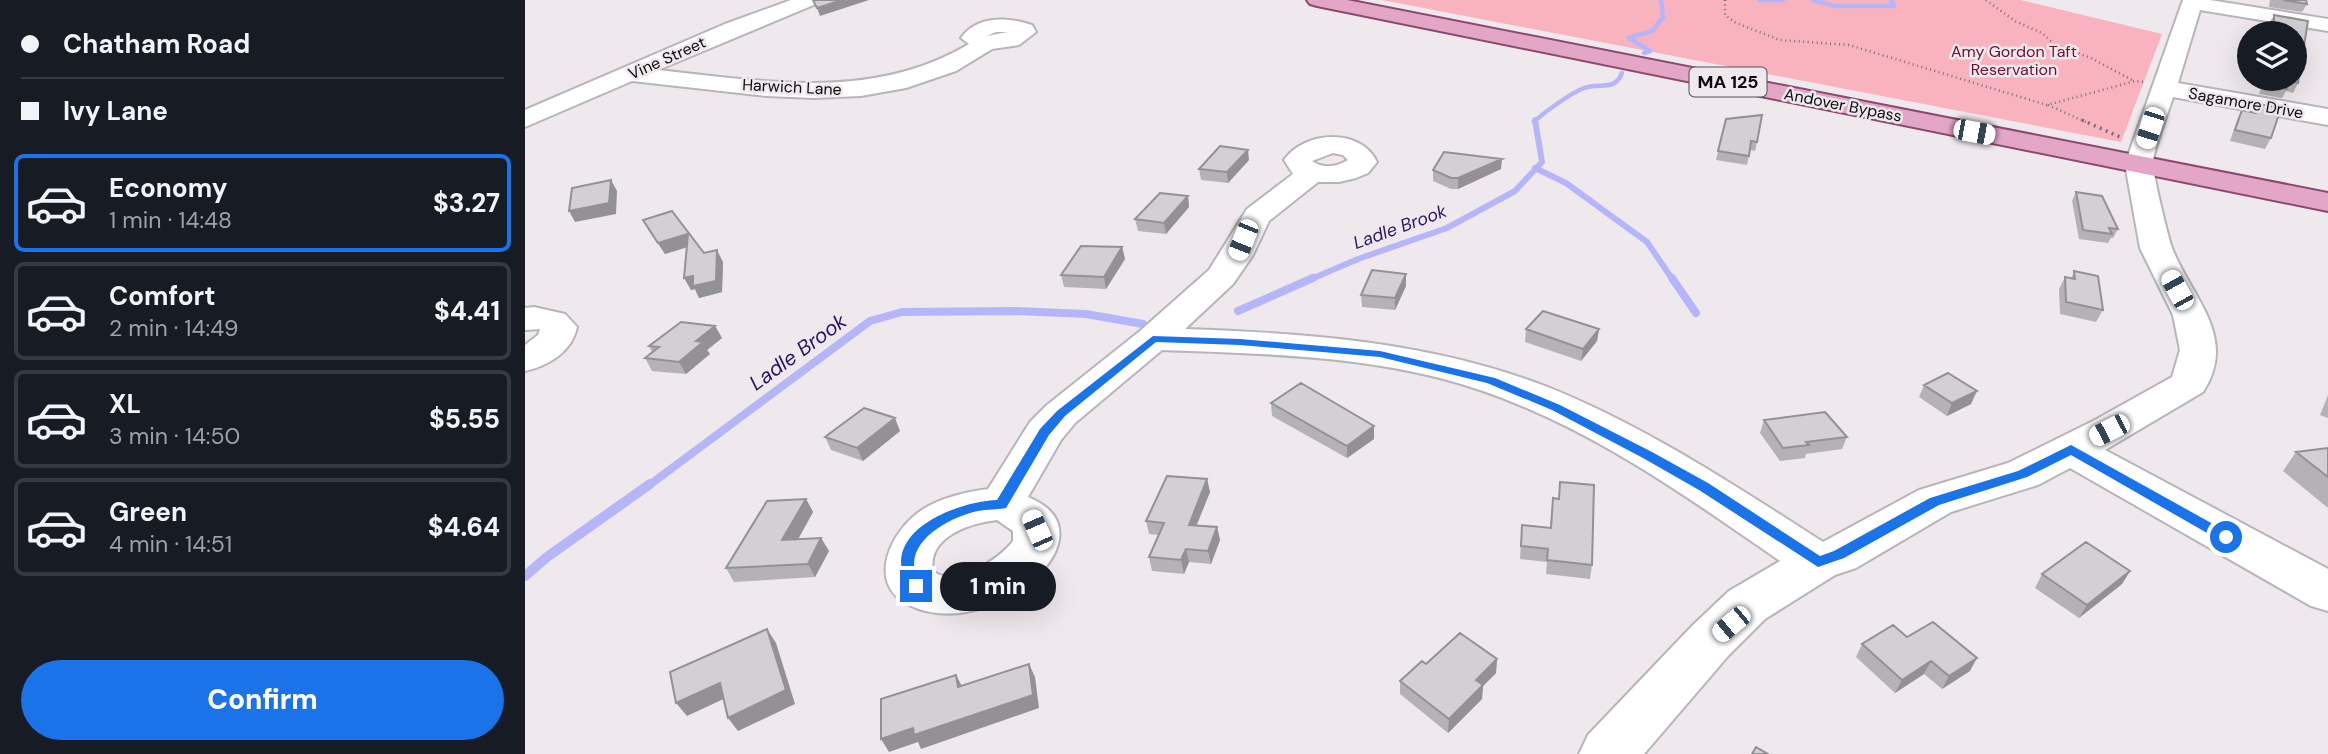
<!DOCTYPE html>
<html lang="en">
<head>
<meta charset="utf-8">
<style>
  body { margin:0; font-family:"DM Sans",sans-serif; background:#20242c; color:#f1f3f6; height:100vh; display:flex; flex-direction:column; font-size:26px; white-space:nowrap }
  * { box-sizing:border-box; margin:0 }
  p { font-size:23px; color:#9ea1a6 }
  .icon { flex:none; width:38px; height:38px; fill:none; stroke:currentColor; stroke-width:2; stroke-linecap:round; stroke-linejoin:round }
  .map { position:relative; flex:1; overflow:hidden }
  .sheet { display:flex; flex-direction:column; background:#171b24; width:525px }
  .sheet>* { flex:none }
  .top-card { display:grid; align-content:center; height:154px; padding:0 21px; background:#171b24 }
  .controls { position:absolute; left:1712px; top:21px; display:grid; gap:14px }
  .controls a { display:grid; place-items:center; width:70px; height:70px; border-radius:50%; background:#171b24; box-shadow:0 7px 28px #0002; font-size:35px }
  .end { position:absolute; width:32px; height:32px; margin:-16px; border:9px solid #1a73e8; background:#fff; box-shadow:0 0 0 4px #fff }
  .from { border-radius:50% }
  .bubble { position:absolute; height:49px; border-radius:24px; background:#171b24; box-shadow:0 7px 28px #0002; font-size:23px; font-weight:800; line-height:49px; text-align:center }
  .car { position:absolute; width:21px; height:42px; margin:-21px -10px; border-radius:9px; box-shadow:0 0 5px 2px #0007; background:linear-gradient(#fff 24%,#345 0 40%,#fff 0 76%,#345 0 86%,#fff 0) }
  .top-card b { display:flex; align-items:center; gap:24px; height:66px; font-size:26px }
  .top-card b+b { border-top:2px solid #363941 }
  .top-card i { width:18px; height:18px; background:#f1f3f6 }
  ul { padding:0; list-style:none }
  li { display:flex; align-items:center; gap:21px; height:98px; margin:0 14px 10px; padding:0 7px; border:4px solid #363941; border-radius:10px }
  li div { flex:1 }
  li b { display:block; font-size:26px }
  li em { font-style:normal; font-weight:800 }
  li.current { border-color:#1a73e8 }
  li>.icon { width:63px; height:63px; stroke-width:1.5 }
  .action { display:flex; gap:14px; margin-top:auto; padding:14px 21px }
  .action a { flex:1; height:80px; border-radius:42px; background:#1a73e8; color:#fff; font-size:28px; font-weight:800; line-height:80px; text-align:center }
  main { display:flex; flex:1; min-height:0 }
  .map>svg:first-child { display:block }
  .green { fill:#f8b3be }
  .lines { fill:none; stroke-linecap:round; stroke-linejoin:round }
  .stream-far3 { stroke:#b6b5f9; stroke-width:4.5 }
  .stream-far2 { stroke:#b6b5f9; stroke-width:6 }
  .stream-far1 { stroke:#b6b5f9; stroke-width:8 }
  .stream { stroke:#b6b5f9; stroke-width:10 }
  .minor-casing { stroke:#b9b4b9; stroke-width:4 }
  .major-casing { stroke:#8c496e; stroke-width:4 }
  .path-far1 { stroke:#757174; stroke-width:2.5; stroke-dasharray:1 3.5; stroke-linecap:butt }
  .path { stroke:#757174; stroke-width:3.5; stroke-dasharray:2 4.5; stroke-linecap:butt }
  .minor { fill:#fff; fill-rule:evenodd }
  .major { fill:#e3a6c7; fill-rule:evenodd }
  .wall { fill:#b5b2b7 }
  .shaded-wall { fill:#939195 }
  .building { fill:#d2cfd5; stroke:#939195; stroke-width:2 }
  .route { fill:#1a73e8 }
  .labels { text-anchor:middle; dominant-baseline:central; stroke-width:5; stroke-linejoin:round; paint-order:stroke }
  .far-park-label { font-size:16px; fill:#6d0f2e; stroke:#efe9ee }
  .far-street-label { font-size:16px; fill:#0d0b0d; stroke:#efe9ee }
  .shield { fill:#efe9ee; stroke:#514e50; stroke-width:2 }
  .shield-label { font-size:18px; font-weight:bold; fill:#0d0b0d }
  .far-water-label { font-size:18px; font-style:italic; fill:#271663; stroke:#efe9ee }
  .water-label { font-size:21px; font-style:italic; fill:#271663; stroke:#efe9ee }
</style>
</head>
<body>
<main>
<section class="sheet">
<div class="top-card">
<b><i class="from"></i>Chatham Road</b>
<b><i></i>Ivy Lane</b>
</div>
<ul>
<li class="current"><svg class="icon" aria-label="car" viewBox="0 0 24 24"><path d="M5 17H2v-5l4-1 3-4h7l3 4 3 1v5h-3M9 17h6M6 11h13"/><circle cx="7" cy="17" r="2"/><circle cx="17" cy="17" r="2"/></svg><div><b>Economy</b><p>1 min · 14:48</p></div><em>$3.27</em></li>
<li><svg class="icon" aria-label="car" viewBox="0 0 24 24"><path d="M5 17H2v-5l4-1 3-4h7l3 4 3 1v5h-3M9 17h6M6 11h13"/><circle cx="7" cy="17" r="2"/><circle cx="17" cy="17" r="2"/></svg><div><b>Comfort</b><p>2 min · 14:49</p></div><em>$4.41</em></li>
<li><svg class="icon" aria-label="car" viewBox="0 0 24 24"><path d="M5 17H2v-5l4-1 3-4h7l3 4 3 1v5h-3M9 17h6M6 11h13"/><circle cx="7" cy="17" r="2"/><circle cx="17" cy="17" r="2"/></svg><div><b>XL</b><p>3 min · 14:50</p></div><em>$5.55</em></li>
<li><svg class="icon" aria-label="car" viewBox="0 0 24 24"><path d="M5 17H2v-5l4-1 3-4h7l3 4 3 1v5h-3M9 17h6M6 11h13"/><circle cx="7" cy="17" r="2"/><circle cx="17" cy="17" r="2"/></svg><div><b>Green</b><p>4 min · 14:51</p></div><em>$4.64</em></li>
</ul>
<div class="action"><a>Confirm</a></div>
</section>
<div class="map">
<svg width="1803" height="754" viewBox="0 0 1803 754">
  <rect width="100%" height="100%" fill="#efe9ee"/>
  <path class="green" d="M857,0H1496L1637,34L1596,142Z"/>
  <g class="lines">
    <path class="stream-far3" d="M1234,0H1258
      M1288,0L1309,6H1369L1366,0
      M1119,53L1125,51L1104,38L1127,31L1138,17L1136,0
      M1009,122C1018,113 1046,93 1059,88C1074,82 1090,92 1097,73"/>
    <path class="stream-far2" d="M1010,168L1041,183L1122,242L1148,280
      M784,280L833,259L922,228L990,191L1017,162L1010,120"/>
    <path class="stream-far1" d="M1147,278L1171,313
      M713,311L788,278
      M123,486L345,321L377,312L490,311L561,314L618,324"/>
    <path class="stream" d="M0,576L22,557L125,484"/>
    <defs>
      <path id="minor" d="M266,0H294L291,4L133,70C239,81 347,102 444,44L436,38C452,15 483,17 507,25L511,32L494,45L467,49L431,71L381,88L336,96L289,98L241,96L107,81L0,127V110L200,24ZM471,32H483L462,36Z
        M1658,0H1685L1803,19V31L1675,10L1653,83L1803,109V125L1648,97C1643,114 1628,149 1628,164C1628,175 1643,237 1647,248C1666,297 1714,337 1678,392L1580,450L1803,569V611L1786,606L1545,468L1513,485L1426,512L1331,568L1310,575L1240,619L1203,656L1119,754H1054L1063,735L1167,626L1204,591L1255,561C1160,495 1063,426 952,389C851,355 741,354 637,350L550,423L536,440L503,497C595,534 464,645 384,605C340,584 366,530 397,510C415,498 441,492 463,489L505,422L522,405L615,331L684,270L722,209L768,174L759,160C780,130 836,128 852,162L843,173L831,178L814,182H793L744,221L728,255L708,284L660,329C782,333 905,342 1020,386C1119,425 1209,485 1298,542L1394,490L1483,463L1570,420L1647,377L1655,350L1648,315L1615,248L1600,164ZM808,153L818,155L823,160C812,167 798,169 787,161ZM472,520L488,531V541C475,559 429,589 408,571C402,537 445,523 472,520Z
        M9,307L40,314L52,327C47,352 23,366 0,371V345L13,335L15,329L0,330V308Z"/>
      <path id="major" d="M782,0H822L1803,193V211L792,6L785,4Z"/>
    </defs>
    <use href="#minor" class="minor-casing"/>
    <use href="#major" class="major-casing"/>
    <path class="path-far1" d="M1200,0V15L1211,23L1255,40L1324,45L1522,105L1610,81L1618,82
      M1461,0L1490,21L1517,33L1530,45L1566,58L1609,81
      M1523,105L1561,122"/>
    <path class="path" d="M1557,120L1595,137"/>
    <use href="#minor" class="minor"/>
    <use href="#major" class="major"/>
  </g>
  <path class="wall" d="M1745,0H1781L1782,4L1777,12L1744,7Z
    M1749,15L1783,21L1773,83L1768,93L1761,91L1757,98L1734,94L1739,79H1769V33H1744V24Z
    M1734,104L1746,138L1740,149L1705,141L1712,120L1717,110L1729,113Z
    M1201,119L1232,142L1230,151L1225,150L1222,165L1191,160Z
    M724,160L703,183L676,180L674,169Z
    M976,169L933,189H926L908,181V170Z
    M1551,192L1593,229L1588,238H1586L1583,243L1554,239L1547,201Z
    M663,196L664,207L641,234L613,231L610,219Z
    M118,220L198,262L197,292L174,298L170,289L166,290L162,247L140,254L124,231Z
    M597,247L600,259L581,289L539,287L536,275Z
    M1549,271L1578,310L1571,322L1535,314L1534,289L1540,277L1546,279Z
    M881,286L870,310L837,307L836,295Z
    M190,326L197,338L182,350L185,354L161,374L127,371L120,358L127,352L124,346Z
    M1001,329H1074L1072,341L1056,361L1000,342Z
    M1399,385L1446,404L1422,416L1394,397Z
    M1803,395V418L1795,415Z
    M746,403L849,426V439L822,458L747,416Z
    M1239,420L1322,437L1317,449L1281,454L1280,458L1255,461L1235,433Z
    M375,431L338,461L306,450L300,437Z
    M1803,448V508L1758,471L1771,452Z
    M682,479L685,492L672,525L692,527L695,540L686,564L664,562L659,574L627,571L624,557L634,535L624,534L621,521Z
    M1035,482L1067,565L1065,579L1021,574L1022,562L995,559L997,525L1025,528L1028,498L1034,499Z
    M281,499L288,512L273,539L296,538L304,551L290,577L209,582L201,568Z
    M1605,571L1597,584L1554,618L1510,588L1517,574Z
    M1382,637L1445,671L1417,689L1399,674L1370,693L1331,657L1337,644Z
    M972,659L971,673L958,686L957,699L923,733L875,694V681L901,664Z"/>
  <path class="shaded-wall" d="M317,0H344L295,16L292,8Z
    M723,150L724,160L703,183L702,172Z
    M977,159L976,169L933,189V178Z
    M86,180L92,191L91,214L50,222L44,211Z
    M663,196L664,207L641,234L639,223Z
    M163,234L169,245L140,254L133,243Z
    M597,247L600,259L581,289L579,277Z
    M192,250L198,262L197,292L174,298L170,289L166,290L159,278L168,276Z
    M881,274V286L870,310V298Z
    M190,326L197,338L182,350L185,354L161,374L154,362L171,341Z
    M1074,329L1072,341L1056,361L1058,349Z
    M1452,391L1446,404L1422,416L1427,403Z
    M370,418L375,431L338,461L332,448Z
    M849,426V439L822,458V446Z
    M682,479L685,492L666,538L664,525Z
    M281,499L288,512L265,554L257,540Z
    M692,527L695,540L686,564L683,551Z
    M296,538L304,551L290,577L283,564Z
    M661,549L664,562L659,574L656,560Z
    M1605,571L1597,584L1554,618L1562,605Z
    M242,629L251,643L270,704L213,731L203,718Z
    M1452,658L1445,671L1417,689L1424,676Z
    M972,659L971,673L958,686L957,699L923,733L924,719L951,680Z
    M1406,661L1399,674L1370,693L1377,680Z
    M504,664L510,677L514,708L396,749L393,742L364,752L356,739Z
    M431,675L438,688L433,687Z
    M195,683L205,696L162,716L151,703Z"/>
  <path class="building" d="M288,0H317L292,8Z
    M1758,0H1781L1782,4Z
    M1749,15L1783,21L1773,83L1764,81L1762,89L1739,85L1741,79H1769V33H1749Z
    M1734,104L1756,108L1746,138L1710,130L1717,110L1731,113Z
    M1237,115L1232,142L1226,141L1224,156L1193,151L1201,119Z
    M695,146L723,150L702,172L674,169Z
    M919,152L977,159L933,178H926L908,170Z
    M86,180L84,203L44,211L47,188Z
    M1551,192L1577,196L1593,229L1584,228L1587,234L1558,230Z
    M635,193L663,196L639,223L610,219Z
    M147,211L179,253L192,250L191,281L168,286V276L159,278L163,234L133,243L118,220Z
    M556,246L597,247L579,277L536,275Z
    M847,270L881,274L870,298L836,295Z
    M1549,271L1573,276L1578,310L1541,302L1540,277L1550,279Z
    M1018,311L1074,329L1058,349L1001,329Z
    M156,322L190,326L171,341L178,342L154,362L120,358L134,347L124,346Z
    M1423,373L1452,391L1427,403L1399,385Z
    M776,383L849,426L822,446L746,403Z
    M339,408L370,418L332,448L300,437Z
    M1300,412L1322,437L1281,442L1284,445L1258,448L1239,420Z
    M1803,448V477L1771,452Z
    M642,476L682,479L664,525L692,527L683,551L661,549L656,560L624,557L639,523L621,521Z
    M1035,482L1069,485L1067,565L1022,560L1023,549L996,546L997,525L1026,528L1028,498L1034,499Z
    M281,499L257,540L296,538L283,564L201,568L242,501Z
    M1561,542L1605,571L1562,605L1517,574Z
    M1408,622L1452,658L1424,676L1406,661L1377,680L1337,644L1368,625L1382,637Z
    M242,629L261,690L203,718L195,683L151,703L145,672Z
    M935,633L972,659L951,680L958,685L924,719L875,681L897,661L901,664Z
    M504,664L508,695L389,735L388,728L356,739V699L431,675L433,687Z
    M1231,747L1243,754H1227Z"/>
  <path class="route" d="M628,336L715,339L855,351L970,378L1035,405L1127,452L1183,483L1295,556L1309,551L1405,498L1493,471L1546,445L1706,534L1708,537L1706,541H1696L1546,455L1502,477L1414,505L1319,558L1293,567L1174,490L1118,458L1027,410L962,383L855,357L715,345L631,342L540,416L524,435L481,508C472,510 462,509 453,511C428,516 382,539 390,571C391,576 396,581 398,586L396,590H386C348,535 428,502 472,500L515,429L532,411Z"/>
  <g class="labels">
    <g class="far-park-label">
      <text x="1489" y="51">Amy Gordon Taft<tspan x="1489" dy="18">Reservation</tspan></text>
    </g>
    <g class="far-street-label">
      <text transform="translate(142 58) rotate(-24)">Vine Street</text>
      <text transform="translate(267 87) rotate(3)">Harwich Lane</text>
      <text transform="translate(1721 103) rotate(10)">Sagamore Drive</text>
      <text transform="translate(1318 105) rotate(11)">Andover Bypass</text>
    </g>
    <rect class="shield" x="1164.5" y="67.5" width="77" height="29" rx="5"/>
    <g class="shield-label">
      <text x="1203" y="82">MA 125</text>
    </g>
    <g class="far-water-label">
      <text transform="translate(875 227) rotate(-20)">Ladle Brook</text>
    </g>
    <g class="water-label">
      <text transform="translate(273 352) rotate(-36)">Ladle Brook</text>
    </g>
  </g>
</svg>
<div class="controls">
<a><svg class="icon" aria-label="layers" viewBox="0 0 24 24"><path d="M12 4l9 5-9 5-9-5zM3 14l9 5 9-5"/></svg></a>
</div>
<i class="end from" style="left:1701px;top:537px"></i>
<i class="end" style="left:391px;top:586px"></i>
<div class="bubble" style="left:415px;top:562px;width:116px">1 min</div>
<i class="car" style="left:1625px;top:128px;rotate:198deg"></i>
<i class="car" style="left:1449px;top:132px;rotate:101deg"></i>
<i class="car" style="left:718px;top:240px;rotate:202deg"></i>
<i class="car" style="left:1652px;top:290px;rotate:331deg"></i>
<i class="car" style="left:1584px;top:430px;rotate:243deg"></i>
<i class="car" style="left:512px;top:530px;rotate:336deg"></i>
<i class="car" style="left:1206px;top:624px;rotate:230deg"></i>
</div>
</main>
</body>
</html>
